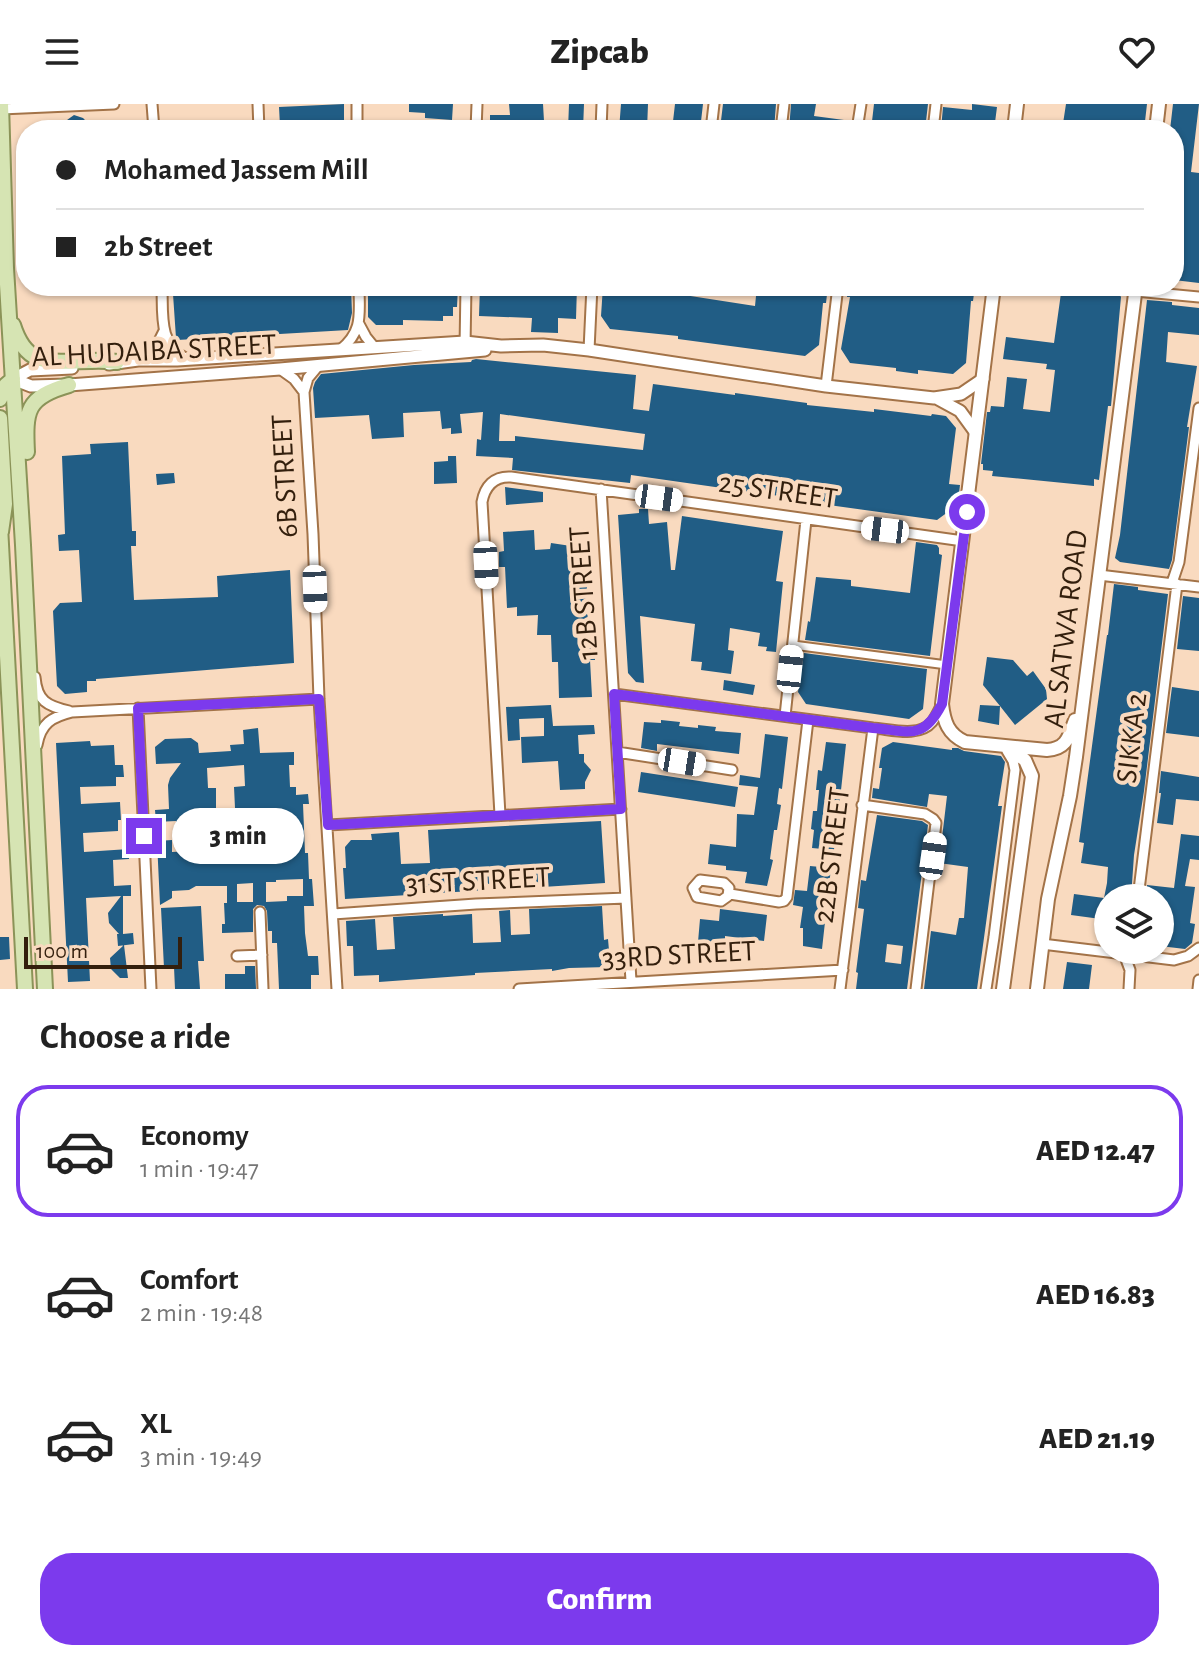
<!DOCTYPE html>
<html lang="en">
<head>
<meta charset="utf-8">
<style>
  body { margin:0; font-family:"Alegreya Sans",sans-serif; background:#f6f6f6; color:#222; height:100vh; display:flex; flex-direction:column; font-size:30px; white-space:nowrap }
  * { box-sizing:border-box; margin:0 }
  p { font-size:26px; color:#767676 }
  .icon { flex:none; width:44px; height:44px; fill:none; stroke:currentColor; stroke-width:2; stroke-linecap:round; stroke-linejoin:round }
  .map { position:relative; height:885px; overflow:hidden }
  .drawer { display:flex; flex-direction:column; background:#fff; flex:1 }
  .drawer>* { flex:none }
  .top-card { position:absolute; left:16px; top:16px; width:1168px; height:176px; border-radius:32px; box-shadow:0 2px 6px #0004; display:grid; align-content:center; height:176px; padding:0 40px; background:#fff }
  .fabs { position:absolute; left:1094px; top:780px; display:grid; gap:16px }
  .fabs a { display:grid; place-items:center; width:80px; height:80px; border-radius:50%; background:#fff; box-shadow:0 2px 6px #0004; font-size:40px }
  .scale { position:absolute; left:24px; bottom:20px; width:158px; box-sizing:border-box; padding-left:8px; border:4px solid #331f0d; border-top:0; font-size:22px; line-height:28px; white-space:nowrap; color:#331f0d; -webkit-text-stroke:6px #f9dabf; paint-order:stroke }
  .end { position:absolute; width:36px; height:36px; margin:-18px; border:10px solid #7c3aed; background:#fff; box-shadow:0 0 0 4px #fff }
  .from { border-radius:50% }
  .bubble { position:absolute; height:56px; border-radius:28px; background:#fff; box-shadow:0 2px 6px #0004; font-size:26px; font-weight:800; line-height:56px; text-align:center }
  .car { position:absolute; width:24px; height:48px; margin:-24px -12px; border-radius:10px; box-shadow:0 0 6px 2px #0007; background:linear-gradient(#fff 24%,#345 0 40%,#fff 0 76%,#345 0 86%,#fff 0) }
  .top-card b { display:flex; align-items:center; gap:28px; height:76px; font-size:30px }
  .top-card b+b { border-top:2px solid #e0e0e0 }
  .top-card i { width:20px; height:20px; background:#222 }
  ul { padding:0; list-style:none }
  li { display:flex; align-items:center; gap:24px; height:132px; margin:0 16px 12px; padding:0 24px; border:4px solid transparent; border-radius:32px }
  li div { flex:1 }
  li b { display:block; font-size:30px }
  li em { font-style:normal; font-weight:800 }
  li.on { border-color:#7c3aed }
  li>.icon { width:72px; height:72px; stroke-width:1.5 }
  h2 { padding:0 40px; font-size:36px; line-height:96px }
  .action { display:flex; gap:16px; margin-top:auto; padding:16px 40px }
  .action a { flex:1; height:92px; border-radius:32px; background:#7c3aed; color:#fff; font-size:32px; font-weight:800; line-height:92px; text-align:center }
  header { display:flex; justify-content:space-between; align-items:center; height:104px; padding:0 40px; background:#fff; font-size:36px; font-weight:800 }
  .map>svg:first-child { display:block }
  .building { fill:#215d85; fill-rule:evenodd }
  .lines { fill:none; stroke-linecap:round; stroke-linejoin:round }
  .pedestrian-casing { stroke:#a37348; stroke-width:11 }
  .minor-casing { stroke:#a37348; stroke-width:13 }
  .tertiary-casing { stroke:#a37348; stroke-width:15 }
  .secondary-casing { stroke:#a37348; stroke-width:16 }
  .primary-casing { stroke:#8b9358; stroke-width:18 }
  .pedestrian { stroke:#fff; stroke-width:7 }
  .minor { stroke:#fff; stroke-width:9 }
  .tertiary { stroke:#fff; stroke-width:11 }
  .secondary { stroke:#fff; stroke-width:12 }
  .primary { stroke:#d6e4b3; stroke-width:14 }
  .route { stroke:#7c3aed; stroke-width:10 }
  .labels { text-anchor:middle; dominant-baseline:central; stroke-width:8; stroke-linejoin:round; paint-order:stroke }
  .street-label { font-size:30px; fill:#331f0d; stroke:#f9dabf }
</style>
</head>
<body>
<header><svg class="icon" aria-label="menu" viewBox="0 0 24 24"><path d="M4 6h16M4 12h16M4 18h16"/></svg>Zipcab<svg class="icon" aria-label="heart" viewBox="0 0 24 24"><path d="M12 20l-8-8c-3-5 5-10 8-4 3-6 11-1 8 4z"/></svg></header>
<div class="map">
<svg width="1199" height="885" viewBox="0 0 1199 885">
  <rect width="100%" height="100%" fill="#f9dabf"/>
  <path class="building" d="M344,0V20L280,22L279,3Z
    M409,0H453L452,16L425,14V9L409,8Z
    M509,0H543L544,17H537V26H517V24L490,26V11H510Z
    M569,0H584L583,26H568Z
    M621,0H648L647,26H619Z
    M675,0H703L700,26H672Z
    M723,0H776L774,26L720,25Z
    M791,0H816L814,12L844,16L842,26L813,24V26H789Z
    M874,0H928L925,26H871Z
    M972,0L997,3L994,26L941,25L943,3L972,6Z
    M1066,0H1147L1144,26H1062Z
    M1173,0H1199L1191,68L1199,69V179L1174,176V26H1170Z
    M74,11L83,14L95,26H68L67,16Z
    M244,16L251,17L252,26H205V20Z
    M302,182H351L352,209L348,226L177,236L176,234L173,190Z
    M368,182H458L457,203H453V212H443V217L403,216V221H376L368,213Z
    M480,182H577L576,215L558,214V229L531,228L532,214L479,212Z
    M603,182H685L684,191L755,202L757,182H828L826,199H823L819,241L805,252L678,235V232L610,225L601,212Z
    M848,182H975L973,197H971L966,259L953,270L918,266V270L896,267V264L850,259L841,245L850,193H847Z
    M1062,182H1115L1121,193L1111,302H1108L1099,376L1094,375V382L992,372L993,367L983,366V360H981L987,308H990L991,302L1004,303L1007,273L1027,275L1023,305L1050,308L1055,266L1046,265L1047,260L1003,255L1006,233L1054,239Z
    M1147,196L1172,198V201L1199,204V231L1168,228L1166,258L1197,262L1187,323H1189L1172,456L1169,465L1120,458L1115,454L1120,431Z
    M476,255L636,271L633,305L649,307L653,280L735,291V289L807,299V301L874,308V305L931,312L932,310L946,312L956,324L949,380L960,381L957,406L952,405L937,416L807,398V396L631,371L630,379L512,366L513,354L476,352L477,335L481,336L483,308L460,310L462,329L451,330V324L442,325L440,307L403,309L404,333L372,335L369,311L315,314L313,284L315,278L321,270L414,261L471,258L472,256ZM500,310L645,330L643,346L515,332V337H499Z
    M128,338L132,427H136V442H131L134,496L218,493L217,472L290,466L294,559L96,575V577H87V588L65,590L57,582L53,507L60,499L82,498L79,446L59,447L58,431L65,430L62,352L91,350L90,340Z
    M448,352H456L457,379L434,380V358L448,357Z
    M174,369L175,379L157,381L156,370Z
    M505,383L543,388V398L506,401Z
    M639,405H648L649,420L667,418L671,466H675L682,412L783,427L776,477L783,478L776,548L766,547L767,543L758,542L760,529L730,524L728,546L734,547L731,570L701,566L702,558L691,557L695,520L640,512L644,579L636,578L628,569L618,411L639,409Z
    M534,426L535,446L550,445L551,439L591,445L589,457L582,456L578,482L587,483L585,501H592L591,511L588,510L586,521L576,520L578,541H594L595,556H590L592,593L559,594L558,558H552L551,531H537L538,511L517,512V503L507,504L505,463H499V448L504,447L503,428Z
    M916,438L937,441L939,444V450L942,451L930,552L805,536L808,517L810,518L816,473L851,476V482L910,489Z
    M1114,480L1138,483V486L1168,490L1144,687L1134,751L1131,794H1107L1108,816L1071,811L1074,790L1104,794L1107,779L1108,763L1081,759L1084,739L1079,738L1107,531H1108Z
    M1183,492L1199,494V547L1177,545Z
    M804,549L927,565L923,605L909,615L806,600L798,588Z
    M987,553L1013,556L1027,572L1033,567L1046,585L1047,595L1015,621L1000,602L999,621L978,617L980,601L1000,602L983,581Z
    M724,576L755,581L753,591L723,586Z
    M1172,583L1199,587V633L1166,629Z
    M551,601L553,622L594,621L595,630L578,631L579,650H584V658L591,666L585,678V685L560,686L558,657L522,659L521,633L544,632V614L519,615L520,636L508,637L506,603Z
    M661,616L680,618L679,622L698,624V621L716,623L715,627L741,629L739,650L657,640V647L641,644L644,618L661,619Z
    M258,624L260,649L294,648V661H289L290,683H296V691L308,690L309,700H303L305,749H308L309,775H312L314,802H304L305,829L308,852H318L319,871H311V885H279L277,839H272V827H268L267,807L264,802L257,801L253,805V828L222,829V820H225L224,799H227V782H196L189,786L172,787V794L160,801L157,737L172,736V748L190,747V723H176V717L156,718L155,706L169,705L168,681L170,674L181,659L156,660L155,643L165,635L191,634L198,639L199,649L231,647L230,641L244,640L243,626ZM244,661L245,682L234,683L235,704H216V684H208L207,664ZM278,731L279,747L259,748L258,732ZM303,775V792H287V797L266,798V778H276V776ZM253,779V798H237V780Z
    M765,630L788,633L782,685L779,684L777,700L781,701L777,726H774L770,755L773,756L767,782L745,779L747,768L726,766V762L708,760L710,740L736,743L737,710L754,711L758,683L739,681L740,671L760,674Z
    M90,637L91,642L114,641L115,661H123L124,673H116V682L80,683L81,700L120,698L121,716H118V727L83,729L84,748L129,745V755L113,756L114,782L131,781V792H123V830L133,829L134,840L118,842L117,830H119L109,819L108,809L121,792L86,794L90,877L68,878L56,639Z
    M826,638L846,640L838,714H848V723L836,722L834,746L812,744L814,726L811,725L813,707H817L819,686H816L818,666L822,667Z
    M893,638L952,646V644H958L964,647L1001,652L1005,658L998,702H1002L977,885H924L931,827L956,831L959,814H964L968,763L939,759L947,692L929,690L927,703L872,694L873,684L879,685L882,664H879L882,644Z
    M1161,667L1199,673V697L1176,695L1173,721L1157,719L1161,689H1159Z
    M641,668L738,683L735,703L638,688Z
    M877,711L922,717L928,721L907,885H856L858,869L856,868L864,805L858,804L861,776L866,777ZM887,840L903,842L901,860L885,858Z
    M601,717L605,779L527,784V777L486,780L487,786L345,795L343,764H346L345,743L351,736H372L371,730L399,728L401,760L430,759L428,726Z
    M1181,730L1199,732V756L1190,755L1185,782L1195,783L1190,819L1195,820L1192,839L1185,845L1160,842V794H1146L1147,781L1174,784Z
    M810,762L831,764L822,845L803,842V824H800L803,803L793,801L795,786L807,787Z
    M201,802L204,857H198L200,885H175L174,863L164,864L161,804Z
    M602,802L604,836L608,835L610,858L608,863L569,864L552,867V865L475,869V871L379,878V871L354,872L353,842H347L346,817L375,815L377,846L395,845L393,813L443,810V812L472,810L473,839L501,838L499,807L510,806L511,831L530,830L529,805Z
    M720,805L767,811L764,837L725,832V840L698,838L700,815L719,817Z
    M0,833H9L10,855L0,856Z
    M124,841L128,874H120L111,865L110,854Z
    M1067,858L1092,861L1089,885H1063Z
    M245,862H255L256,885H225V870H245Z"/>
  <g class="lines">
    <defs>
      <path id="pedestrian" d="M793,541L947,561"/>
      <path id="minor" d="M152,0L154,26
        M258,0L259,26
        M357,0V26
        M1,5L114,0
        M476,26L477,0
        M601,26L602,0
        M711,26L714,0
        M781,26L784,0
        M857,26L861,0
        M933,26L936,0
        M162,182C163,210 158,241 187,255
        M1135,187L1199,193
        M359,220L366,233L375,244
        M465,243L466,182
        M340,246C364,227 359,209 359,182
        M589,246L592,182
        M138,256L155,245L164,227
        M318,262L308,274L304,288L313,430L319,595L337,885
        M280,265L294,275L304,288
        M826,282L838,182
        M601,385L631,877
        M1099,471L1199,483
        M1172,479L1179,458L1199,304
        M35,573C37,597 47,602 69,607
        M614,590L873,624C890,625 919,634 932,618C936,613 939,606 942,600
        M138,604L151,885
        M785,612L806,416
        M37,641C41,619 52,613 72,608L319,595
        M617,648L732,666
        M862,701L925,710L933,715L936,719L916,885
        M500,711L482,398C485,382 494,372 511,373L963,437
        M328,721L621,705
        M700,776L724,779L729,784L728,792L721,797L697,793L693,784Z
        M730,790L779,798L784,797L787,793L808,616
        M1138,794L1177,480
        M260,808L263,885
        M333,810L476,800L626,794
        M1042,840L1174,856L1188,852L1199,844
        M1124,850L1130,866L1129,885
        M237,852L262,851
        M519,885L843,866
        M840,885L873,624
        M986,885L994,833L1015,666L1013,657L1007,647
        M1198,885L1199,876"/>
      <path id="tertiary" d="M109,260L138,256H177L465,238L501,242L543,241L589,246L826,282L934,294L961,290L983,275
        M13,275L30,266L72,264
        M13,275L31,282L69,281L280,265L485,246
        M938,295L960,307L976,329"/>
      <path id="secondary" d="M1014,26L1017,0
        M1156,26L1159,0
        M994,182L942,600C944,618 948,630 965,638L1047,646C1067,645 1069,632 1075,616
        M1003,885L1032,672L1025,656L1008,645
        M1037,885L1048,795L1070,692L1076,653L1136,182"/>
      <path id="primary" d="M1,0L6,164L23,441L45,885
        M13,221C27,266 53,257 91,257C100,256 109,257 117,258
        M0,295L6,281L13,275
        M0,314L5,400L1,428
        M27,348C25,307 26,293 69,281
        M0,422L25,885"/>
    </defs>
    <use href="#pedestrian" class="pedestrian-casing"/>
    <use href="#minor" class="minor-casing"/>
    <use href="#tertiary" class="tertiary-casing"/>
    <use href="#secondary" class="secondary-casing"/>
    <use href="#primary" class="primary-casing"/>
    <use href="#pedestrian" class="pedestrian"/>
    <use href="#minor" class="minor"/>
    <use href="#tertiary" class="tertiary"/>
    <use href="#secondary" class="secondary"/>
    <use href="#primary" class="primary"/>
  </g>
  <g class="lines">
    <path class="route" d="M144,732L138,604L319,595L328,721L621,705L614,590L873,624C909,627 923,637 942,600L967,408"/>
  </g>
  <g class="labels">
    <g class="street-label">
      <text transform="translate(154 247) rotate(-3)">AL HUDAIBA STREET</text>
      <text transform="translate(285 372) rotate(-93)">6B STREET</text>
      <text transform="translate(778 387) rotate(8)">25 STREET</text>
      <text transform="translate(584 489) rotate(-94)">12B STREET</text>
      <text transform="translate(1066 525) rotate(-83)">AL SATWA ROAD</text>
      <text transform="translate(1132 634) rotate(-83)">SIKKA 2</text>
      <text transform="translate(832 751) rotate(-83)">22B STREET</text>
      <text transform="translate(478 777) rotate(-3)">31ST STREET</text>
      <text transform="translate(679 851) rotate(-3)">33RD STREET</text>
    </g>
  </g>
</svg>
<div class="fabs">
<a><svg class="icon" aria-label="layers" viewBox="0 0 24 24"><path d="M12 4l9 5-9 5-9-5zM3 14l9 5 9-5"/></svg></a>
</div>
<div class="scale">100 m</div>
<i class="end from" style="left:967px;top:408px"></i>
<i class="end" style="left:144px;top:732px"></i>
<div class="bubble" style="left:172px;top:704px;width:132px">3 min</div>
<i class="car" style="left:659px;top:394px;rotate:98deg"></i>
<i class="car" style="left:885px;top:426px;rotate:277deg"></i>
<i class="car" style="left:486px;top:461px;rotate:177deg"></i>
<i class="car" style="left:315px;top:485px;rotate:178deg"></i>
<i class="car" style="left:790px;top:565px;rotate:6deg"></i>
<i class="car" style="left:682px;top:658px;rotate:99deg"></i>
<i class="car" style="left:933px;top:752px;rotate:8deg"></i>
<div class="top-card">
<b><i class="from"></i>Mohamed Jassem Mill</b>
<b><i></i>2b Street</b>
</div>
</div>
<section class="drawer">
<h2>Choose a ride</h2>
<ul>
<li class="on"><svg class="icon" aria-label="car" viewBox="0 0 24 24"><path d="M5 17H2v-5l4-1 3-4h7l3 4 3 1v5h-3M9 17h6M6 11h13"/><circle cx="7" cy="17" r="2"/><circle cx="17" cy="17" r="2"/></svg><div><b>Economy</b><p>1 min · 19:47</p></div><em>AED 12.47</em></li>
<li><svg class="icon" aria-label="car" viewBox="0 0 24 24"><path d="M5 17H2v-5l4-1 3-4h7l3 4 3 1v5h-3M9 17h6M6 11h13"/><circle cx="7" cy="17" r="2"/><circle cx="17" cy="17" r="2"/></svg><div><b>Comfort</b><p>2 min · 19:48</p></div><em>AED 16.83</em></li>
<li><svg class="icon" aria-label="car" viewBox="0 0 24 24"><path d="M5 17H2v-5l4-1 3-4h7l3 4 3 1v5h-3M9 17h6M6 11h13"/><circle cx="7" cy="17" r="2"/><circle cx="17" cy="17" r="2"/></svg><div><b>XL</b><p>3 min · 19:49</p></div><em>AED 21.19</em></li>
</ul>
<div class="action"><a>Confirm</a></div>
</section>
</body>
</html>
